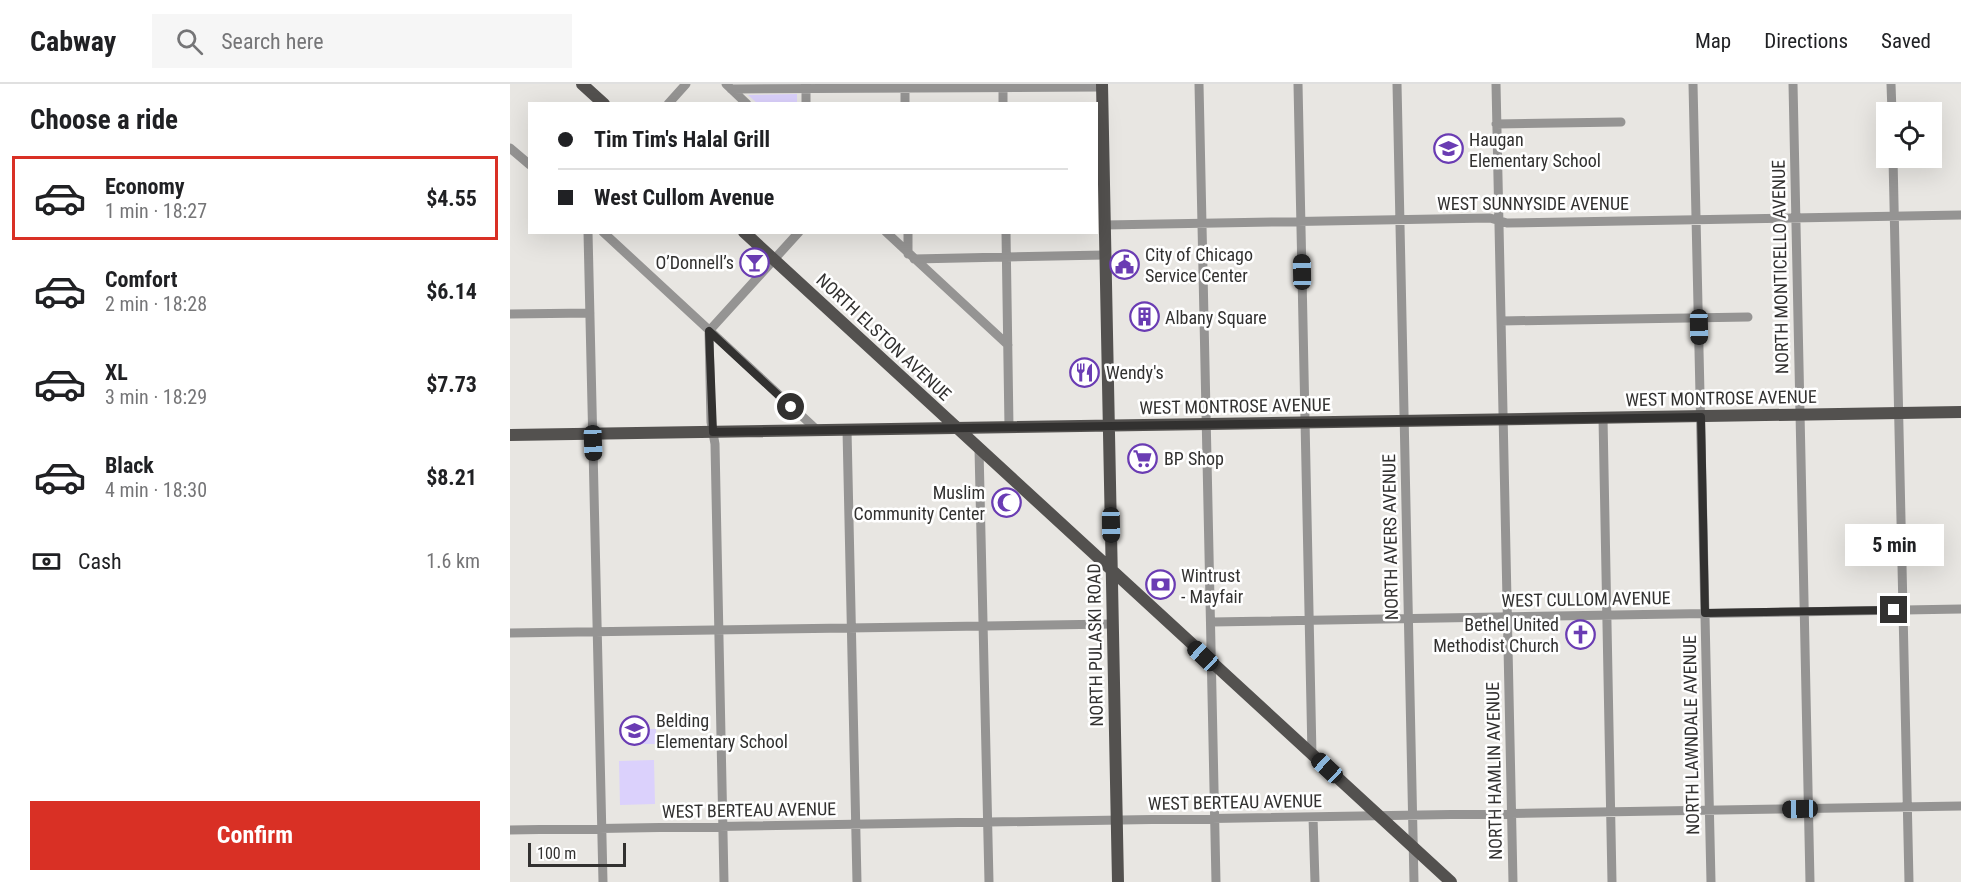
<!DOCTYPE html>
<html lang="en">
<head>
<meta charset="utf-8">
<style>
  body { margin:0; font-family:"Roboto Condensed",sans-serif; background:#f6f6f6; color:#202124; height:100vh; display:flex; flex-direction:column; font-size:22px; white-space:nowrap }
  * { box-sizing:border-box; margin:0 }
  p { font-size:20px; color:#757577 }
  .icon { flex:none; width:33px; height:33px; fill:none; stroke:currentColor; stroke-width:2; stroke-linecap:round; stroke-linejoin:round }
  .map { position:relative; flex:1; overflow:hidden }
  .panel { display:flex; flex-direction:column; background:#fff; width:510px }
  .panel>* { flex:none }
  .guide { position:absolute; left:18px; top:18px; width:570px; height:132px; border-radius:0px; box-shadow:0 6px 24px #0002; display:grid; align-content:center; height:132px; padding:0 30px; background:#fff }
  .buttons { position:absolute; left:1366px; top:18px; display:grid; gap:12px }
  .buttons a { display:grid; place-items:center; width:66px; height:66px; border-radius:0px; background:#fff; box-shadow:0 6px 24px #0002; font-size:30px }
  .scale { position:absolute; left:18px; bottom:15px; width:98px; box-sizing:border-box; padding-left:6px; border:3px solid #323130; border-top:0; font-size:16px; line-height:21px; white-space:nowrap; color:#323130; -webkit-text-stroke:4px #fff; paint-order:stroke }
  .end { position:absolute; width:27px; height:27px; margin:-14px; border:8px solid #323130; background:#fff; box-shadow:0 0 0 3px #fff }
  .from { border-radius:50% }
  .bubble { position:absolute; height:42px; border-radius:0px; background:#fff; box-shadow:0 6px 24px #0002; font-size:20px; font-weight:700; line-height:42px; text-align:center }
  .car { position:absolute; width:18px; height:36px; margin:-18px -9px; border-radius:8px; box-shadow:0 0 4px 2px #0007; background:linear-gradient(#222 24%,#8ab4d8 0 40%,#222 0 76%,#8ab4d8 0 86%,#222 0) }
  .guide b { display:flex; align-items:center; gap:21px; height:57px; font-size:22px }
  .guide b+b { border-top:2px solid #e0e0e0 }
  .guide i { width:15px; height:15px; background:#202124 }
  ul { padding:0; list-style:none }
  li { display:flex; align-items:center; gap:18px; height:84px; margin:0 12px 9px; padding:0 18px; border:3px solid transparent; border-radius:0px }
  li div { flex:1 }
  li b { display:block; font-size:22px }
  li em { font-style:normal; font-weight:700 }
  li.active { border-color:#d93025 }
  li>.icon { width:54px; height:54px; stroke-width:1.5 }
  h2 { padding:0 30px; font-size:27px; line-height:72px }
  .pay { display:flex; align-items:center; gap:15px; height:66px; padding:0 30px; font-size:22px }
  .pay p { margin-inline-start:auto }
  .action { display:flex; gap:12px; margin-top:auto; padding:12px 30px }
  .action a { flex:1; height:69px; border-radius:0px; background:#d93025; color:#fff; font-size:24px; font-weight:700; line-height:69px; text-align:center }
  header { display:flex; align-items:center; gap:36px; box-sizing:border-box; height:84px; padding:0 30px; background:#fff; border-bottom:2px solid #e0e0e0 }
  header strong { font-size:28px }
  nav { display:flex; gap:33px; margin-inline-start:auto; font-size:21px }
  .search { width:420px; height:54px; background:#f6f6f6; display:flex; align-items:center; gap:15px; box-sizing:border-box; padding:0 21px; border-radius:0px; color:#757577; font-size:22px }
  main { display:flex; flex:1; min-height:0 }
  .map>svg:first-child { display:block }
  .green { fill:#dbd1fc }
  .lines { fill:none; stroke-linecap:round; stroke-linejoin:round }
  .minor { stroke:#959493; stroke-width:9 }
  .major { stroke:#53514f; stroke-width:12 }
  .route { stroke:#323130; stroke-width:8 }
  .labels { text-anchor:middle; dominant-baseline:central; stroke-width:5; stroke-linejoin:round; paint-order:stroke }
  .poi-label { font-size:18px; fill:#323130; stroke:#fff; text-anchor:start }
  .street-label { font-size:18px; fill:#323130; stroke:#fff }
</style>
</head>
<body>
<header>
<strong>Cabway</strong>
<div class="search"><svg class="icon" aria-label="search" viewBox="0 0 24 24"><circle cx="10" cy="10" r="6"/><path d="M15 15l6 6"/></svg>Search here</div>
<nav><a>Map</a><a>Directions</a><a>Saved</a></nav>
</header>
<main>
<section class="panel">
<h2>Choose a ride</h2>
<ul>
<li class="active"><svg class="icon" aria-label="car" viewBox="0 0 24 24"><path d="M5 17H2v-5l4-1 3-4h7l3 4 3 1v5h-3M9 17h6M6 11h13"/><circle cx="7" cy="17" r="2"/><circle cx="17" cy="17" r="2"/></svg><div><b>Economy</b><p>1 min · 18:27</p></div><em>$4.55</em></li>
<li><svg class="icon" aria-label="car" viewBox="0 0 24 24"><path d="M5 17H2v-5l4-1 3-4h7l3 4 3 1v5h-3M9 17h6M6 11h13"/><circle cx="7" cy="17" r="2"/><circle cx="17" cy="17" r="2"/></svg><div><b>Comfort</b><p>2 min · 18:28</p></div><em>$6.14</em></li>
<li><svg class="icon" aria-label="car" viewBox="0 0 24 24"><path d="M5 17H2v-5l4-1 3-4h7l3 4 3 1v5h-3M9 17h6M6 11h13"/><circle cx="7" cy="17" r="2"/><circle cx="17" cy="17" r="2"/></svg><div><b>XL</b><p>3 min · 18:29</p></div><em>$7.73</em></li>
<li><svg class="icon" aria-label="car" viewBox="0 0 24 24"><path d="M5 17H2v-5l4-1 3-4h7l3 4 3 1v5h-3M9 17h6M6 11h13"/><circle cx="7" cy="17" r="2"/><circle cx="17" cy="17" r="2"/></svg><div><b>Black</b><p>4 min · 18:30</p></div><em>$8.21</em></li>
</ul>
<div class="pay"><svg class="icon" aria-label="cash" viewBox="0 0 24 24"><path d="M3 7h18v10H3z"/><circle cx="12" cy="12" r="2"/></svg>Cash<p>1.6 km</p></div>
<div class="action"><a>Confirm</a></div>
</section>
<div class="map">
<svg width="1451" height="798" viewBox="0 0 1451 798">
  <rect width="100%" height="100%" fill="#e8e6e2"/>
  <path class="green" d="M287,10V20L247,19L238,11Z
    M116,645H146V660H117Z
    M144,676L145,720L110,721L109,677Z"/>
  <g class="lines">
    <path class="minor" d="M216,0L237,20
      M296,0V20
      M395,0V20
      M493,0V20
      M689,0L706,798
      M788,0L802,671
      M887,0L904,798
      M986,0L1003,798
      M1183,0L1201,798
      M1283,0L1300,798
      M1381,0L1382,28
      M221,5L592,3
      M158,20L176,0
      M986,40L1111,38
      M0,64L20,81
      M1383,74L1399,798
      M595,141L980,134L997,139L1451,131
      M78,148L93,798
      M93,148L307,346
      M376,148L498,261
      M398,148V170
      M496,148L499,343
      M404,175L595,171
      M0,230L80,229
      M991,237L1238,233
      M1093,334L1102,798
      M337,346L347,798
      M469,365L479,798
      M702,538L1451,525
      M0,549L602,540
      M803,733L805,798
      M0,746L1451,722
      M214,798L205,360L201,338L199,247L289,148"/>
    <path class="major" d="M72,0L94,20
      M592,0L608,798
      M234,148L941,798
      M0,351L1451,328"/>
  </g>
  <g class="lines">
    <path class="route" d="M281,323L199,247L203,348L1191,333L1195,529L1384,526"/>
  </g>
  <defs>
    <symbol id="school-ring" viewBox="-11 -11 22 22"><circle r="9.5" fill="#fff" stroke="#6a3cb3" stroke-width="1.5"/><path d="M0-5L7-2L0 1L-7-2ZM-4 1L0 2.5L4 1V4Q0 6-4 4Z" fill="#6a3cb3"/></symbol>
    <symbol id="bar-ring" viewBox="-11 -11 22 22"><circle r="9.5" fill="#fff" stroke="#6a3cb3" stroke-width="1.5"/><path d="M-6-5H6L.8 .8V4.5H3.5V6h-7V4.5H-.8V.8Z" fill="#6a3cb3"/></symbol>
    <symbol id="civic-ring" viewBox="-11 -11 22 22"><circle r="9.5" fill="#fff" stroke="#6a3cb3" stroke-width="1.5"/><path d="M-.6-6.5H3V-4.5H.6V-3L4-1V1h2V6H-6V1h2V-1L-.6-3ZM-1.2 2.5V6h2.4V2.5Z" fill="#6a3cb3"/></symbol>
    <symbol id="building-ring" viewBox="-11 -11 22 22"><circle r="9.5" fill="#fff" stroke="#6a3cb3" stroke-width="1.5"/><path d="M-4-6H4V6H1V3H-1V6H-4ZM-2.5-4.3h1.7v1.8h-1.7ZM.8-4.3h1.7v1.8H.8ZM-2.5-1h1.7V.8h-1.7ZM.8-1h1.7V.8H.8Z" fill="#6a3cb3"/></symbol>
    <symbol id="restaurant-ring" viewBox="-11 -11 22 22"><circle r="9.5" fill="#fff" stroke="#6a3cb3" stroke-width="1.5"/><path d="M-5-6h1v4h1v-4h1v4h1v-4h1v5L-1.5 .5V6h-2V.5L-5-1ZM5-6V6H3V1.5H1.5Q1.5-4 5-6Z" fill="#6a3cb3"/></symbol>
    <symbol id="supermarket-ring" viewBox="-11 -11 22 22"><circle r="9.5" fill="#fff" stroke="#6a3cb3" stroke-width="1.5"/><path d="M-6-5.5h2.5l.6 2H6L4.5 2H-2.5L-4.4-4H-6ZM-1.5 3.2a1.3 1.3 0 1 0 .1 0ZM3 3.2a1.3 1.3 0 1 0 .1 0Z" fill="#6a3cb3"/></symbol>
    <symbol id="mosque-ring" viewBox="-11 -11 22 22"><circle r="9.5" fill="#fff" stroke="#6a3cb3" stroke-width="1.5"/><path d="M3.5-4.9A6 6 0 1 0 3.5 4.9A5 5 0 1 1 3.5-4.9Z" fill="#6a3cb3"/></symbol>
    <symbol id="bank-ring" viewBox="-11 -11 22 22"><circle r="9.5" fill="#fff" stroke="#6a3cb3" stroke-width="1.5"/><path d="M-6-4H6V4H-6ZM0-2.3a2.3 2.3 0 1 0 0 4.6a2.3 2.3 0 1 0 0-4.6Z" fill="#6a3cb3"/></symbol>
    <symbol id="church-ring" viewBox="-11 -11 22 22"><circle r="9.5" fill="#fff" stroke="#6a3cb3" stroke-width="1.5"/><path d="M-1.2-6h2.4v3.5h3.3v2.4h-3.3V6h-2.4V-.1h-3.3v-2.4h3.3Z" fill="#6a3cb3"/></symbol>
  </defs>
  <g fill-rule="evenodd">
    <use href="#school-ring" x="922" y="48" width="33" height="33"/>
    <use href="#bar-ring" x="228" y="162" width="33" height="33"/>
    <use href="#civic-ring" x="598" y="164" width="33" height="33"/>
    <use href="#building-ring" x="618" y="216" width="33" height="33"/>
    <use href="#restaurant-ring" x="558" y="272" width="33" height="33"/>
    <use href="#supermarket-ring" x="616" y="358" width="33" height="33"/>
    <use href="#mosque-ring" x="480" y="402" width="33" height="33"/>
    <use href="#bank-ring" x="634" y="484" width="33" height="33"/>
    <use href="#church-ring" x="1054" y="534" width="33" height="33"/>
    <use href="#school-ring" x="108" y="630" width="33" height="33"/>
  </g>
  <g class="labels">
    <g class="poi-label">
      <text x="959" y="55">Haugan<tspan x="959" dy="21">Elementary School</tspan></text>
      <text x="635" y="170">City of Chicago<tspan x="635" dy="21">Service Center</tspan></text>
      <text x="224" y="178" text-anchor="end">O’Donnell’s</text>
      <text x="655" y="233">Albany Square</text>
      <text x="596" y="288">Wendy's</text>
      <text x="654" y="374">BP Shop</text>
      <text x="475" y="408" text-anchor="end">Muslim<tspan x="475" dy="21">Community Center</tspan></text>
      <text x="671" y="491">Wintrust<tspan x="671" dy="21">- Mayfair</tspan></text>
      <text x="1049" y="540" text-anchor="end">Bethel United<tspan x="1049" dy="21">Methodist Church</tspan></text>
      <text x="146" y="636">Belding<tspan x="146" dy="21">Elementary School</tspan></text>
    </g>
    <g class="street-label">
      <text x="1023" y="119">WEST SUNNYSIDE AVENUE</text>
      <text transform="translate(1270 183) rotate(-91)">NORTH MONTICELLO AVENUE</text>
      <text transform="translate(374 253) rotate(43)">NORTH ELSTON AVENUE</text>
      <text transform="translate(1211 314) rotate(-1)">WEST MONTROSE AVENUE</text>
      <text transform="translate(725 322) rotate(-1)">WEST MONTROSE AVENUE</text>
      <text transform="translate(880 453) rotate(-91)">NORTH AVERS AVENUE</text>
      <text transform="translate(1076 515) rotate(-1)">WEST CULLOM AVENUE</text>
      <text transform="translate(585 561) rotate(-91)">NORTH PULASKI ROAD</text>
      <text transform="translate(1181 651) rotate(-91)">NORTH LAWNDALE AVENUE</text>
      <text transform="translate(984 687) rotate(-91)">NORTH HAMLIN AVENUE</text>
      <text transform="translate(725 718) rotate(-1)">WEST BERTEAU AVENUE</text>
      <text transform="translate(239 726) rotate(-1)">WEST BERTEAU AVENUE</text>
    </g>
  </g>
</svg>
<div class="buttons">
<a><svg class="icon" aria-label="locate" viewBox="0 0 24 24"><circle cx="12" cy="12" r="6"/><path d="M12 2v4M12 18v4M2 12h4M18 12h4"/></svg></a>
</div>
<div class="scale">100 m</div>
<i class="end from" style="left:281px;top:323px"></i>
<i class="end" style="left:1384px;top:526px"></i>
<div class="bubble" style="left:1335px;top:440px;width:99px">5 min</div>
<i class="car" style="left:792px;top:188px;rotate:359deg"></i>
<i class="car" style="left:1189px;top:243px;rotate:179deg"></i>
<i class="car" style="left:83px;top:359px;rotate:178deg"></i>
<i class="car" style="left:601px;top:441px;rotate:179deg"></i>
<i class="car" style="left:693px;top:572px;rotate:313deg"></i>
<i class="car" style="left:817px;top:684px;rotate:313deg"></i>
<i class="car" style="left:1290px;top:725px;rotate:269deg"></i>
<div class="guide">
<b><i class="from"></i>Tim Tim's Halal Grill</b>
<b><i></i>West Cullom Avenue</b>
</div>
</div>
</main>
</body>
</html>
